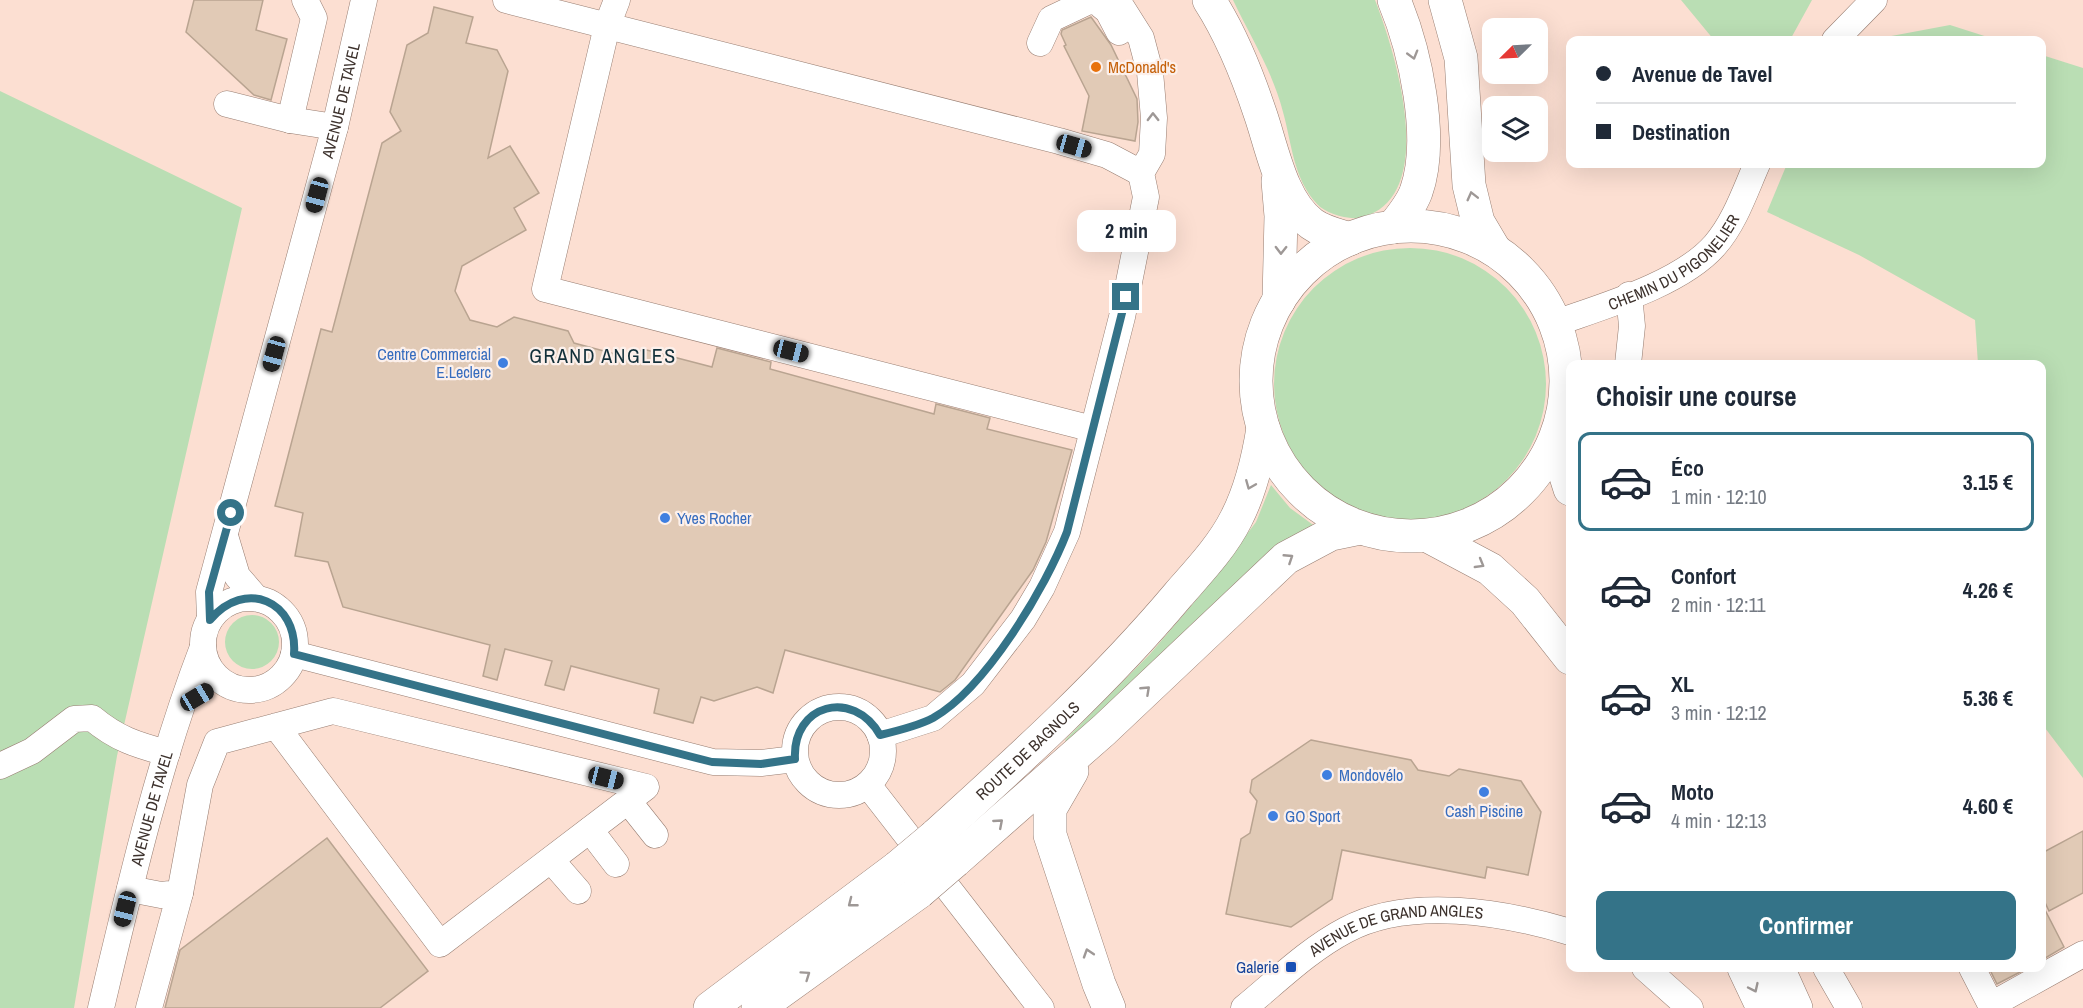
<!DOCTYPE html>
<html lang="fr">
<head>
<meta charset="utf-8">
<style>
  body { margin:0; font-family:"Archivo Narrow",sans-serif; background:#f2f2f3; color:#1f2937; height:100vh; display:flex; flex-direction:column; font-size:22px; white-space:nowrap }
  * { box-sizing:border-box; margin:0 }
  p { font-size:20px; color:#747a83 }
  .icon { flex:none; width:33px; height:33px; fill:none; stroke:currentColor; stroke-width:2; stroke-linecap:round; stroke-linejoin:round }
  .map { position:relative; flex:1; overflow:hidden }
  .panel { position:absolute; left:1566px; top:360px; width:480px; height:612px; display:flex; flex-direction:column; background:#fff; border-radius:12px; box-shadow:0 6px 24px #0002 }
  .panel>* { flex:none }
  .guide { position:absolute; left:1566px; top:36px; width:480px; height:132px; border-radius:12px; box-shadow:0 6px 24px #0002; display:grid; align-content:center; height:132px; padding:0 30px; background:#fff }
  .needle { width:39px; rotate:246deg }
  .tools { position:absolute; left:1482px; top:18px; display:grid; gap:12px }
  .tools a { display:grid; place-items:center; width:66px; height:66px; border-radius:12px; background:#fff; box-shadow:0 6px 24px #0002; font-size:30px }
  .end { position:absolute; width:27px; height:27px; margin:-14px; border:8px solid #347388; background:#fff; box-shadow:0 0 0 3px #fff }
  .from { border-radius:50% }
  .bubble { position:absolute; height:42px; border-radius:12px; background:#fff; box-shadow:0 6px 24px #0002; font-size:20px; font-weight:700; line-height:42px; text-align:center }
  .car { position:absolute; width:18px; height:36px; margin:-18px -9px; border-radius:8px; box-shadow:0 0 4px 2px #0007; background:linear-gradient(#222 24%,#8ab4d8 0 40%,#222 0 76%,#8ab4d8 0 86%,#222 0) }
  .guide b { display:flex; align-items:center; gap:21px; height:57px; font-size:22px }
  .guide b+b { border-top:2px solid #e0e1e3 }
  .guide i { width:15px; height:15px; background:#1f2937 }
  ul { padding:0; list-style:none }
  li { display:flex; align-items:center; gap:18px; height:99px; margin:0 12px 9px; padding:0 18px; border:3px solid transparent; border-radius:12px }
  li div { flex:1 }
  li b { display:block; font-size:22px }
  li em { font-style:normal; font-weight:700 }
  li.on { border-color:#347388 }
  li>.icon { width:54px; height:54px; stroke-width:1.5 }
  h2 { padding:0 30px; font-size:27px; line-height:72px }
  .primary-button { display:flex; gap:12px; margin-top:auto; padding:12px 30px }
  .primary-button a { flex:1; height:69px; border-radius:12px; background:#347388; color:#fff; font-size:24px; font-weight:700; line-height:69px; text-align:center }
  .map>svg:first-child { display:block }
  .green { fill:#badeb4 }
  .building { fill:#e1cab6; stroke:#b9a491; stroke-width:1.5 }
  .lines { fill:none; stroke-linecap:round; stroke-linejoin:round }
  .minor-casing { stroke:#977d71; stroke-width:27 }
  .major-casing { stroke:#977d71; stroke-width:34 }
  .minor { stroke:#fff; stroke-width:26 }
  .major { stroke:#fff; stroke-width:33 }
  .major-bridge-casing { stroke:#977d71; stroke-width:34; stroke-linecap:butt }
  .major-bridge { stroke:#fff; stroke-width:33 }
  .oneway { stroke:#9e9896 }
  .route { stroke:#347388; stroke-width:8 }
  .food-dot { fill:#e8710a; stroke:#fcf0eb; stroke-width:2 }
  .shop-dot { fill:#3f7fe0; stroke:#fcf0eb; stroke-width:2 }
  .transit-dot { fill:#1a4fb4; stroke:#fcf0eb; stroke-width:2 }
  .labels { text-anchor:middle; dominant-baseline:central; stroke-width:4.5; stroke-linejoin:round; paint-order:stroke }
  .food-label { font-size:16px; fill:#c56008; stroke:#fcf0eb; text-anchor:start }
  .street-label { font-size:16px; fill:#3d322d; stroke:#fcf0eb }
  .shop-label { font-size:16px; fill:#366cbe; stroke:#fcf0eb; text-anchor:start }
  .transit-label { font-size:16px; fill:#164399; stroke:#fcf0eb; text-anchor:end }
  .quarter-label { font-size:20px; letter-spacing:1.5px; fill:#12303a; stroke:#fcf0eb }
</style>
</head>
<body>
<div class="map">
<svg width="2083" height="1008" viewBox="0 0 2083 1008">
  <rect width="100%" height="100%" fill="#fcdfd2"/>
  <path class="green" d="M1233,0H1375C1395,51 1440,195 1363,217C1350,221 1326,214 1317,204C1293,178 1292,144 1283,112C1273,72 1250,36 1233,0Z
    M1681,0H1812L1790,40H1714Z
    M1950,25L1997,40H1883L1886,37Z
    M2042,55L2083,68V778L2042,724V364H1978L1975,320L1859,255L1767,212L1787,164H2042Z
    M0,91L242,208L117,756L74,1008H0Z
    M1274 384a136 136 0 1 1 272 0a136 136 0 1 1-272 0Z
    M1271,485L1290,508L1316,527L1277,544L1070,747L1065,740L1150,654L1202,593L1256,522Z
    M225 642a27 27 0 1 1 54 0a27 27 0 1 1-54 0Z"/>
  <path class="building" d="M194,0H263L256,30L287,39L271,100L254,95L186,32Z
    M434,7L473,17L466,43L497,50L508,71L488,158L510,146L539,193L514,208L526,230L462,266L455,291L470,320L497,327L514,317L568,331L574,343L630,358L643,349L712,367L717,348L771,362L770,369L934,414L936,404L990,418L987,429L1072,450L1046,542L1033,570L955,680L940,692L785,650L773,693L757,687L714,701L701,697L693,723L654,713L659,689L571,666L564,690L545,685L552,661L505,649L497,680L483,676L490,645L343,607L328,562L295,556L303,513L275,506L321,329L332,332L382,143L401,131L390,112L407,45L428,33Z
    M1091,17L1111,45L1137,99L1138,122L1135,141L1082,131L1089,96L1064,46L1066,45L1061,34L1062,30Z
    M1311,740L1411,760L1418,770L1449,776L1459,769L1521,781L1541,812L1528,875L1487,867L1485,878L1342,850L1332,899L1291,927L1226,914L1241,839L1250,833L1257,801L1250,792L1252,780Z
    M2083,831V893L2049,911L2042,896V853Z
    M327,838L428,971L380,1008H165L180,950Z
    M2042,904L2064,947L2042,960Z
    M1989,968H2028L1997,984Z"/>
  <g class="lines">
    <defs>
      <g id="minor">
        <path d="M506,0L1059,141L1107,155L1141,173"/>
        <path d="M617,0L607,26L545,289L1093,429"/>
        <path d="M1835,40L1874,0"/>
        <path d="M1040,43L1051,19L1089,1L1097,2L1108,11L1119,32"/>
        <path d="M227,104L290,120L335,127"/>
        <path d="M290,120L314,18L305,0"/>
        <path id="s1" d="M1556,323C1604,306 1681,284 1715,245C1735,222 1745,191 1757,164"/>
        <path d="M1628,364L1632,326L1629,295"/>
        <path d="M225,536L237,576L256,598"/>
        <circle cx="249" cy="644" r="46"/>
        <path id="s2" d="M210,619L209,592L335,127L364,0"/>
        <path d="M294,654L713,762L761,763L795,759"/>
        <circle cx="839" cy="751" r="44"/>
        <path d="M880,735L933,718L973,684L1023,619L1042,587L1067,532L1122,317L1146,197L1141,173L1152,154L1154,118L1150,72L1141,38L1117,0"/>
        <path d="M0,766L32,751L74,719L92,718C117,739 137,745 167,753"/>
        <path d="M868,785L1041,1008"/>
        <path d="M628,801L655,835"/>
        <path d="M590,830L616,864"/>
        <path d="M551,860L578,891"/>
        <path d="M130,889L161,895L180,893L200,785L217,742L333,711L646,787L440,944L276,726"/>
        <path d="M1645,968L1690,1008"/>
        <path d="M1826,968L1849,1008"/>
        <path d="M1972,968L1991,1005L2083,954"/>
        <path id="s3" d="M101,1008C130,886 158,764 203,647"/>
        <path d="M149,1008L180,893"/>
        <path id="s4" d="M1244,1008C1277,981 1308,950 1346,930C1409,896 1504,912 1570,932"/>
      </g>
      <g id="major">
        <path d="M1209,0C1231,34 1247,74 1260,113C1272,147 1281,201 1312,224C1323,232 1337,235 1350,239"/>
        <path d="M1445,0L1461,58L1469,185L1478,222L1494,249"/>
        <path d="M1278,181L1281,216L1279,300"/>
        <circle cx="1411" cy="381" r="155"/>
        <path d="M1393,227C1402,216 1411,205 1416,192C1435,139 1415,50 1394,0"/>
        <path d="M1555,442L1570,489"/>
        <path d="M1428,536L1490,569L1525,601L1570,658"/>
        <path d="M1072,771L1050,809V835L1099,984L1109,1008"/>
        <path id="s5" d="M935,836C1020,759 1104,683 1178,595C1198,572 1222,547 1236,519C1251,490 1258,460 1263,428"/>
        <path d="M955,861L1104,730L1286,558L1331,534L1360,528"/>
        <path d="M1744,968L1763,1008"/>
        <path d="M1778,968L1796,1008"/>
        <path d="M710,1008L898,867"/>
        <path d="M758,1008L919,892"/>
      </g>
    </defs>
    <use href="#minor" class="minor-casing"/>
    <use href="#major" class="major-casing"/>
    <use href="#minor" class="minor"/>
    <use href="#major" class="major"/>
    <defs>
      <path id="major-bridge" d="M898,867L935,836
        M919,892L955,861"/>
    </defs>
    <use href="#major-bridge" class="major-bridge-casing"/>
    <use href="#major-bridge" class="major-bridge"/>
  </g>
  <defs><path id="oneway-chevron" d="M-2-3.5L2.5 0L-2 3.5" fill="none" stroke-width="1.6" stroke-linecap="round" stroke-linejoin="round" transform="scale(1.5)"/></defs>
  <g class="oneway">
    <use href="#oneway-chevron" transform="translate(1413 55) rotate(74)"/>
    <use href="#oneway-chevron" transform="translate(1153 117) rotate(-91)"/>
    <use href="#oneway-chevron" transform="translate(1472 196) rotate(-104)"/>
    <use href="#oneway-chevron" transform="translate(1281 250) rotate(91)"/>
    <use href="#oneway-chevron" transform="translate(1250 485) rotate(112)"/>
    <use href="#oneway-chevron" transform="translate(1289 558) rotate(-33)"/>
    <use href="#oneway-chevron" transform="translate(1480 564) rotate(30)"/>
    <use href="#oneway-chevron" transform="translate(1146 690) rotate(-43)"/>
    <use href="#oneway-chevron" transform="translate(999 823) rotate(-41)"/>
    <use href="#oneway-chevron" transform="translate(852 903) rotate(142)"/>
    <use href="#oneway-chevron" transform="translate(1088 953) rotate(-108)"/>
    <use href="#oneway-chevron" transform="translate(806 975) rotate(-35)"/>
    <use href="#oneway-chevron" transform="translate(1754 988) rotate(65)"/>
  </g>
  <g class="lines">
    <path class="route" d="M231,513L209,592L210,620C245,578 298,601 294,654L712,762L761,764L795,759C792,704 853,688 880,735C897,731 918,726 933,718C986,688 1046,587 1067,532L1126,297"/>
  </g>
  <circle class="food-dot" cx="1096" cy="67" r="6"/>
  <g class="shop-dot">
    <circle cx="503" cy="363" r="6"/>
    <circle cx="665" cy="518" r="6"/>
    <circle cx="1327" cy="775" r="6"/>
    <circle cx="1484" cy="792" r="6"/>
    <circle cx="1273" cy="816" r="6"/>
  </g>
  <rect class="transit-dot" x="1285" y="961" width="12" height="12" rx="3"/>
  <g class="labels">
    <g class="food-label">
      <text x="1108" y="67">McDonald's</text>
    </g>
    <g class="street-label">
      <text stroke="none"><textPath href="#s2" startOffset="536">AVENUE DE TAVEL</textPath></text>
      <text stroke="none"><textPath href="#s1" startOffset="135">CHEMIN DU PIGONELIER</textPath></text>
      <text stroke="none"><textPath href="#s5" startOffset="126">ROUTE DE BAGNOLS</textPath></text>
      <text stroke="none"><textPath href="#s3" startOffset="206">AVENUE DE TAVEL</textPath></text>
      <text stroke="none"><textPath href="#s4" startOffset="178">AVENUE DE GRAND ANGLES</textPath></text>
    </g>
    <g class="shop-label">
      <text x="491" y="354" text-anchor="end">Centre Commercial<tspan x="491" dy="18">E.Leclerc</tspan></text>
      <text x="677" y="518">Yves Rocher</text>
      <text x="1339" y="775">Mondovélo</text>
      <text x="1484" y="811" text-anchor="middle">Cash Piscine</text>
      <text x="1285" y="816">GO Sport</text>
    </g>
    <g class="transit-label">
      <text x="1279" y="967">Galerie</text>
    </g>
    <g class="quarter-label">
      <text x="603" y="355">GRAND ANGLES</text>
    </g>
  </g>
</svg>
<div class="tools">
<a><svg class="needle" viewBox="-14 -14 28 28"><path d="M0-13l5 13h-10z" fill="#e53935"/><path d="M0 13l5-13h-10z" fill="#747a83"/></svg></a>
<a><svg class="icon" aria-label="layers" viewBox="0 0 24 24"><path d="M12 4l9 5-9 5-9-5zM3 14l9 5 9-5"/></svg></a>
</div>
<i class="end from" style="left:231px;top:513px"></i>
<i class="end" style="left:1126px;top:297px"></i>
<div class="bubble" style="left:1077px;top:210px;width:99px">2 min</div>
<i class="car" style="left:1074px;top:146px;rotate:106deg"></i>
<i class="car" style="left:317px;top:195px;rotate:195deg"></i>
<i class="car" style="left:791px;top:351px;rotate:104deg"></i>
<i class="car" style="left:274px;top:354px;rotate:195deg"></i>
<i class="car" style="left:197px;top:697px;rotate:59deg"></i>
<i class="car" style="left:606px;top:778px;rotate:104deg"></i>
<i class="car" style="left:125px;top:909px;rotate:194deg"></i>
<div class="guide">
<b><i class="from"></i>Avenue de Tavel</b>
<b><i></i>Destination</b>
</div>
<section class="panel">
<h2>Choisir une course</h2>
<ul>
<li class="on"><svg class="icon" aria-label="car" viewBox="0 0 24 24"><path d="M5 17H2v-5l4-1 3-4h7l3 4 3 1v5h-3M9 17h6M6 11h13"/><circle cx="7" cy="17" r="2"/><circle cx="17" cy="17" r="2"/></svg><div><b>Éco</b><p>1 min · 12:10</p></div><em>3.15 €</em></li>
<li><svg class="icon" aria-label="car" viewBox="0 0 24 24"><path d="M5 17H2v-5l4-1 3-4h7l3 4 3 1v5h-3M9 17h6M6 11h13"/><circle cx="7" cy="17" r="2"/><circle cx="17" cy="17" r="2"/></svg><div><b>Confort</b><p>2 min · 12:11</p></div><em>4.26 €</em></li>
<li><svg class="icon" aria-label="car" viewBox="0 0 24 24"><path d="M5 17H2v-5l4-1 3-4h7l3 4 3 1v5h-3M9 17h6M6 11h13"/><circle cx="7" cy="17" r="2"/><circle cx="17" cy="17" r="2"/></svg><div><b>XL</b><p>3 min · 12:12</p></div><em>5.36 €</em></li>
<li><svg class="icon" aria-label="car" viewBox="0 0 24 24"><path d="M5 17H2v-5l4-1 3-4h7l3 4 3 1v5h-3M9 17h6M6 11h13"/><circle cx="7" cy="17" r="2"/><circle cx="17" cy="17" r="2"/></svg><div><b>Moto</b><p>4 min · 12:13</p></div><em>4.60 €</em></li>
</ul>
<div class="primary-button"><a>Confirmer</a></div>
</section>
</div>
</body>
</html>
